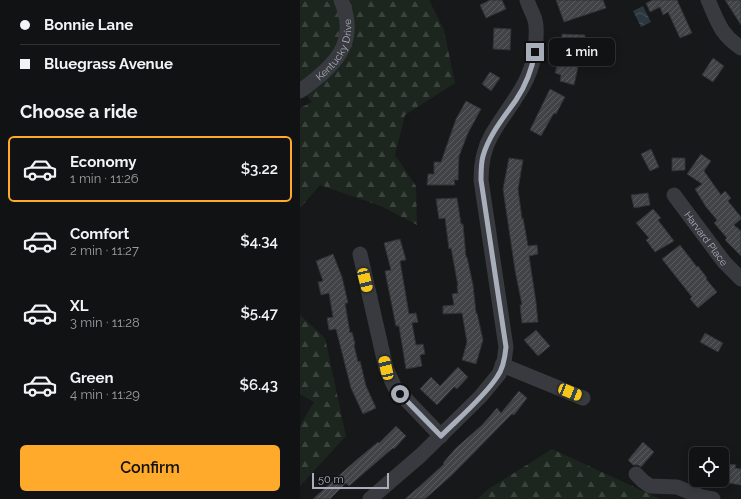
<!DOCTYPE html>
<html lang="en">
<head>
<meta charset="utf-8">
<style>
  body { margin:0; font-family:Raleway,sans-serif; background:#1a1b1d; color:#f1f3f6; height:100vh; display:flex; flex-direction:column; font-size:15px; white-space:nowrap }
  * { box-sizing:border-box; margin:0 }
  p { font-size:13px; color:#9c9ea0 }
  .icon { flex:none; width:22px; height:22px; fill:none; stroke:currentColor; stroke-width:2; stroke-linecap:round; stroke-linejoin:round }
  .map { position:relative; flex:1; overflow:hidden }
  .details { display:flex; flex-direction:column; background:#111214; width:300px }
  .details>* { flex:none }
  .top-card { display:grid; align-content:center; height:88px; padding:0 20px; background:#111214 }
  .fabs { position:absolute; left:389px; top:447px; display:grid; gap:8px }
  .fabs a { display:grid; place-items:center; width:40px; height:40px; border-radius:6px; background:#111214; box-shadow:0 2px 10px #0003,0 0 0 1px #303234; font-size:20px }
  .scale { position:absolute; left:12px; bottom:10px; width:77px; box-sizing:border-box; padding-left:4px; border:2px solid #a8afbb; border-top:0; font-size:11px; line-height:14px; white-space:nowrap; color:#a8afbb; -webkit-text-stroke:3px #121315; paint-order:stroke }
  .end { position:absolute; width:18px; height:18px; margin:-9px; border:5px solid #a8afbb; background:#111; box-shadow:0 0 0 2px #111 }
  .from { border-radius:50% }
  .bubble { position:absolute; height:28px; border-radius:6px; background:#111214; box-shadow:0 2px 10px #0003,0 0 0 1px #303234; font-size:13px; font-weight:600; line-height:28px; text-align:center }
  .car { position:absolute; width:12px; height:24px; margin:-12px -6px; border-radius:5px; box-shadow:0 0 3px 1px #0007; background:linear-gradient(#f5c518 24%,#345 0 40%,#f5c518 0 76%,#345 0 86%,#f5c518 0) }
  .top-card b { display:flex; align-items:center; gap:14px; height:38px; font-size:15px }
  .top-card b+b { border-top:1px solid #303234 }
  .top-card i { width:10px; height:10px; background:#f1f3f6 }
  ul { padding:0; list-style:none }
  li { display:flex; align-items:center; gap:12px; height:66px; margin:0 8px 6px; padding:0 12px; border:2px solid transparent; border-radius:6px }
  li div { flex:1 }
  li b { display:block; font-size:15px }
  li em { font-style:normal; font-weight:600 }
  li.current { border-color:#ffaa2a }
  li>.icon { width:36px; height:36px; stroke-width:1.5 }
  h2 { padding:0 20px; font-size:18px; line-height:48px }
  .button { display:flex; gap:8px; margin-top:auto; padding:8px 20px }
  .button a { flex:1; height:46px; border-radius:6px; background:#ffaa2a; color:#111; font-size:16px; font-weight:600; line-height:46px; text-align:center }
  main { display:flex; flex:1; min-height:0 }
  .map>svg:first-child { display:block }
  .forest { fill:url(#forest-firs) }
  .water { fill:url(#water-waves) }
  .building { fill:url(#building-hatch); stroke:#313236 }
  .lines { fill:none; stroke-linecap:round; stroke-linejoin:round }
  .minor { stroke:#383a3f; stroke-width:15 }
  .route { stroke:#a8afbb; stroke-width:5 }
  .labels { text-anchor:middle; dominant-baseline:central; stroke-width:3.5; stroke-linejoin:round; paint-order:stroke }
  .street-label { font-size:10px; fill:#a8afbb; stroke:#121315 }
</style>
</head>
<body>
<main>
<section class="details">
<div class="top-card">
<b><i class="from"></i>Bonnie Lane</b>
<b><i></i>Bluegrass Avenue</b>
</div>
<h2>Choose a ride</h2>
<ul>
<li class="current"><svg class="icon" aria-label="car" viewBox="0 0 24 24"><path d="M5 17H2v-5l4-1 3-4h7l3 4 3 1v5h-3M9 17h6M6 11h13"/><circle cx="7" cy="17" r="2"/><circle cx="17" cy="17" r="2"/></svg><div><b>Economy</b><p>1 min · 11:26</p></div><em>$3.22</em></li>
<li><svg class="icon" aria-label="car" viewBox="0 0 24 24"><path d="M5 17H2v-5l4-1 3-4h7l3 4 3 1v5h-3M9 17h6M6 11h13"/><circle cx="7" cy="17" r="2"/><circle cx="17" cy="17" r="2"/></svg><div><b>Comfort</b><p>2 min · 11:27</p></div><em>$4.34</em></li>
<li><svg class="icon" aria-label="car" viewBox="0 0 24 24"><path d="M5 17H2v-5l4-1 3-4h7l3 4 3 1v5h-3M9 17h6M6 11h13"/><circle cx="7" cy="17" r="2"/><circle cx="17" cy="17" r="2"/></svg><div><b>XL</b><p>3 min · 11:28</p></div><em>$5.47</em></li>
<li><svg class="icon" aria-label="car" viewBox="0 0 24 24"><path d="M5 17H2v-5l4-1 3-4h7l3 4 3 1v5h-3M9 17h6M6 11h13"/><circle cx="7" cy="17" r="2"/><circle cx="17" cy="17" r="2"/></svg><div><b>Green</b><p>4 min · 11:29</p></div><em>$6.43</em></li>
</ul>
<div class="button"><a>Confirm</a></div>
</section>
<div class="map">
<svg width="441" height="499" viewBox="0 0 441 499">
  <defs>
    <pattern id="forest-firs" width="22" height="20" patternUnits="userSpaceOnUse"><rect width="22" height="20" fill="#1d261e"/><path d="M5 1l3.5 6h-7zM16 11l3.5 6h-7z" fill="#3b433d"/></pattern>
    <pattern id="water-waves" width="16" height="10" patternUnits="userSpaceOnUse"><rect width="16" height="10" fill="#2c3840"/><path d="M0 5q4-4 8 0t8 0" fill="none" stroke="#48525a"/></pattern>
    <pattern id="building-hatch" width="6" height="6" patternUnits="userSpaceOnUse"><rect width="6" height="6" fill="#414347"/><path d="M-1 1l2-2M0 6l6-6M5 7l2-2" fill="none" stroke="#5a5c60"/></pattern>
  </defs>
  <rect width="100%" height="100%" fill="#17181a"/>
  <path class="forest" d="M0,0H129L144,30L155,83L105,115L95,155L116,186L117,225L81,206L20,185L0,208V108L12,102L0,88Z
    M0,315L25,338L46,436L0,486V426L14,402L0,394Z
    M252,449L360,499H178L187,490Z"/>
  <path class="water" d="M343,6L351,22L341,27L333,11Z"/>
  <path class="building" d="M190,0H202L206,9L186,18L180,5Z
    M256,0H303L306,8L264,22Z
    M353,0H377L392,33L380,38L368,12L363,15L360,7L350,12L346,3Z
    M425,0H441V25Z
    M194,28L211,29L210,50L193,49Z
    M262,34L285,35V52L261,51Z
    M413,58L424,66L413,82L402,75Z
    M258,62L278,67L274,85L260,81L261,75L255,73Z
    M190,72L200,78L191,91L182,84Z
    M250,89L265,97L256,114L254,113L241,136L230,130Z
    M166,101L181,109L168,133L159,156L158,180H154L155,185H127L128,174H134V162H141L156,119Z
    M351,149L359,167L350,171L341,154Z
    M401,154L411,161L404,171L421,195L425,191L431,198L428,201L441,217V219L434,225L441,231V256L425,240L427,238L414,223L417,220L406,207L395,189L402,184L387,174Z
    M209,158L223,160L218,189L222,219L223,218L228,246L237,245L238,254L229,256L236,302L238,322L222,323L220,305H222L215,270L203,189Z
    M372,158H385V170L372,171Z
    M348,193L350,205L334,208L331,195Z
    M157,198L161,224H163L166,257H167L173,285L176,313H177L183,340L176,364L162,360L167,342L162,313L143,314V306L154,305L152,294L158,293L157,286H158L151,248L149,249L145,218L139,219L136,199Z
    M353,209L361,218L358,220L374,241L355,252L346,240L349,238L336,223Z
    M100,239L106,260L100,261L109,314L116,313L118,322L112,323L116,345L123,344L125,354L120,355L122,366L106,369L99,326H96L85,271L91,270L84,243Z
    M380,245L397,267L398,266L407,278L406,279L417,292L398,308L390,299L392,297L362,259Z
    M33,254L42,277L48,303H45L50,333L52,332L55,344L54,345L58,362L60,361L66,386L76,408L63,414L51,388L36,329L29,330L27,318L33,317L29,293L21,295L18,282L23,281L16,261Z
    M236,330L250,346L238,356L224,340Z
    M405,333L423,343L418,352L400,342Z
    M158,367L168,377L157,389L154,387L137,405L120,389L131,377L140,386Z
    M219,391L227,398L214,415L212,414L152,475L125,499H105L121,485L144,464L143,463L156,448L182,425L197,408L201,413Z
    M96,426L106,436L94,449L93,448L49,486L46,483L30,499H13L54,462L78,442L79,443Z
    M343,442L354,452L341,467L338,465H333L328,460Z
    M422,463L436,465L435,468L441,469V485L422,482Z"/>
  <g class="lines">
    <g class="minor">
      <path d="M408,0C418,22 420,34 441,48"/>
      <path id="s1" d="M0,91C33,67 60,44 41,0"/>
      <path id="s2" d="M374,195L424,262L441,279"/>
      <path d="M60,254L86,368L95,388L141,436"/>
      <path d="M202,365L283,398"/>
      <path d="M336,474L343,481L350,486L377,487L402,497L413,499"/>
      <path d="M70,499L121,455L181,396L199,374L204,362L206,347L181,180C181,164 183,150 191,136C210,102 234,83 236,41C236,34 237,27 235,20C233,13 229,7 227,0"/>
    </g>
  </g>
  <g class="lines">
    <path class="route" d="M100,394L141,436C158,419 184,397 197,377C203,369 205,358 206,347L181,180C181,172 181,163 183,156C189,135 204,117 216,100C226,85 232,69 235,52"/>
  </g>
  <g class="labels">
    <g class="street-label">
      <text stroke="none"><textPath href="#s1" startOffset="56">Kentucky Drive</textPath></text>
      <text stroke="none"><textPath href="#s2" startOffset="54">Harvard Place</textPath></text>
    </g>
  </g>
</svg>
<div class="fabs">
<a><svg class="icon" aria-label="locate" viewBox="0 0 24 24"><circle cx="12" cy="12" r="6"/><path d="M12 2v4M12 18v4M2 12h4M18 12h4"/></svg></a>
</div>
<div class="scale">50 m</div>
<i class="end from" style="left:100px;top:394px"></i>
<i class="end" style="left:235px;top:52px"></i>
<div class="bubble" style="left:249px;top:38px;width:66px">1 min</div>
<i class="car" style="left:65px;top:280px;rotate:166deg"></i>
<i class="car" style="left:86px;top:368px;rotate:347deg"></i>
<i class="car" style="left:270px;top:392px;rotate:112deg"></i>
</div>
</main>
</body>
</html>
